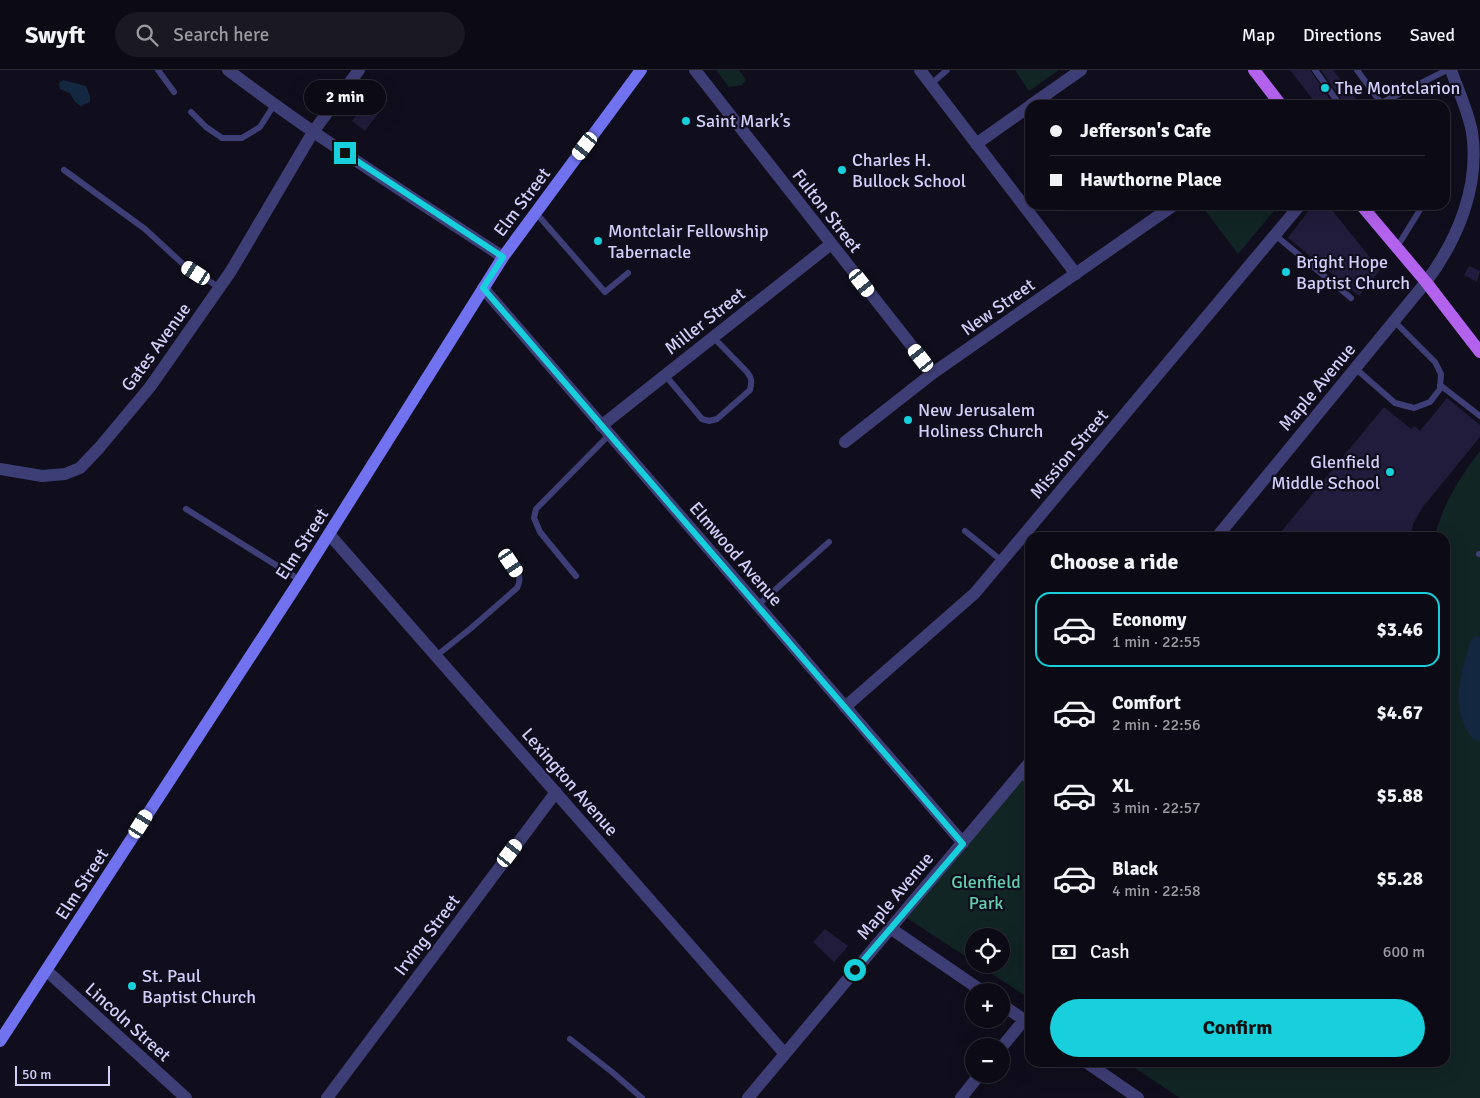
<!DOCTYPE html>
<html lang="en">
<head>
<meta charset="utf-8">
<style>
  body { margin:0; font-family:Signika,sans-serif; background:#1a1822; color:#f1f3f6; height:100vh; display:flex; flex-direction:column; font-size:19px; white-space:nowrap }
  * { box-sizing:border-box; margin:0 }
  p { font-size:16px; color:#9a9aa0 }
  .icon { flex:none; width:28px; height:28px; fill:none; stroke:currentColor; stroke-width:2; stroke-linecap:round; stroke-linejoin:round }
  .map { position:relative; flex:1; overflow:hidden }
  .drawer { position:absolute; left:1025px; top:462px; width:425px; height:535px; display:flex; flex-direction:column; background:#0c0a15; border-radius:15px; box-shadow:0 5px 20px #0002,0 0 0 1px #2c2b34 }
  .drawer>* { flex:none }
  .banner { position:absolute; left:1025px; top:30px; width:425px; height:110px; border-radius:15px; box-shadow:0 5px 20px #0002,0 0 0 1px #2c2b34; display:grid; align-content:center; height:110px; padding:0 25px; background:#0c0a15 }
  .fabs { position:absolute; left:965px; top:858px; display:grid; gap:10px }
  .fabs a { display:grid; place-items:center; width:45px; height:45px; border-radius:50%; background:#0c0a15; box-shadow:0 5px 20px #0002,0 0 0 1px #2c2b34; font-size:25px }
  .scale { position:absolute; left:15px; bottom:12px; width:95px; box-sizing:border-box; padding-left:5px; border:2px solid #d1cefa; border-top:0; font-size:14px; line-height:18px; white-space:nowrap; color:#d1cefa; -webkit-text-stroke:4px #100e1c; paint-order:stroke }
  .end { position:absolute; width:22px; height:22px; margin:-11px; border:6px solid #18d0db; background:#111; box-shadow:0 0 0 2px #111 }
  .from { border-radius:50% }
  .bubble { position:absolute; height:35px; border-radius:18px; background:#0c0a15; box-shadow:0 5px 20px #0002,0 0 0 1px #2c2b34; font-size:16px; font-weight:800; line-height:35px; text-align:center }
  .car { position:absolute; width:15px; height:30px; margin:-15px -8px; border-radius:6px; box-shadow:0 0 4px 1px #0007; background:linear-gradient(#fff 24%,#345 0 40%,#fff 0 76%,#345 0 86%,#fff 0) }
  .banner b { display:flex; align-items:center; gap:18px; height:48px; font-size:19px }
  .banner b+b { border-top:1px solid #2c2b34 }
  .banner i { width:12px; height:12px; background:#f1f3f6 }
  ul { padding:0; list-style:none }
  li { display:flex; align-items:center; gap:15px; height:75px; margin:0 10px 8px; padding:0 15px; border:2px solid transparent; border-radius:15px }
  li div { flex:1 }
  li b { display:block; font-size:19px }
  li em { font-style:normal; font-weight:800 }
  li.current { border-color:#18d0db }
  li>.icon { width:45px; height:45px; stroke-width:1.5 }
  h2 { padding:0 25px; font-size:22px; line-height:60px }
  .pay { display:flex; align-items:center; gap:12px; height:55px; padding:0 25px; font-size:19px }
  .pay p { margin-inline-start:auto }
  .action { display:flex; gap:10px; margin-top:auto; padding:10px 25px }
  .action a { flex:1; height:58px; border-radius:30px; background:#18d0db; color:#111; font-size:20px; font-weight:800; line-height:58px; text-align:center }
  header { display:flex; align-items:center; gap:30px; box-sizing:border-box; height:70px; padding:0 25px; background:#0c0a15; border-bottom:1px solid #2c2b34 }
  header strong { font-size:24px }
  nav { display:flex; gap:28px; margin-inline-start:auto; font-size:18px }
  .search { width:350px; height:45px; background:#1a1822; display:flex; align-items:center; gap:12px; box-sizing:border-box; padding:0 18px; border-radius:28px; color:#9a9aa0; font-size:19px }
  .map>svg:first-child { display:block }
  .green { fill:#112524 }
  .water { fill:#132740 }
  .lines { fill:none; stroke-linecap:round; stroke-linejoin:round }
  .river { stroke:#132740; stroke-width:22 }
  .building { fill:#211c3b }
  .lane { stroke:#3e3e76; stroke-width:6 }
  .street { stroke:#3e3e76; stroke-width:12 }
  .secondary { stroke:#7072ef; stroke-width:12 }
  .primary { stroke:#b362ed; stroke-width:12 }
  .route { stroke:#18d0db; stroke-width:6 }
  .poi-dot { fill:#18d0db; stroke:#100e1c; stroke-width:2 }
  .labels { text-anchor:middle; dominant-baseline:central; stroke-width:4.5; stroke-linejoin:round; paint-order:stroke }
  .poi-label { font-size:18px; fill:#d1cefa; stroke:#100e1c; text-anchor:start }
  .street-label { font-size:18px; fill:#d1cefa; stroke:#100e1c }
  .park-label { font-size:18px; fill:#63d1b1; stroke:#100e1c }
</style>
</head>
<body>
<header>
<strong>Swyft</strong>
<div class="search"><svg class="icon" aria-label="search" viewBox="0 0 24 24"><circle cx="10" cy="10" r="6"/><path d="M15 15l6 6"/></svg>Search here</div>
<nav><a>Map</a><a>Directions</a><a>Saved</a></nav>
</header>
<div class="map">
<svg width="1480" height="1028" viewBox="0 0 1480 1028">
  <rect width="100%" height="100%" fill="#100e1c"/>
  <path class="green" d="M716,0H739L746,10L742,15L729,17Z
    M1015,0H1059L1029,21Z
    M1201,135H1279L1238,184Z
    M1480,381V1028H1180L1127,993L1445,992V468L1435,467C1442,435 1460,407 1480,381Z
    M1030,699V929L977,894H1001V866H974V892L907,848Z"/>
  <path class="water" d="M63,10L86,16L90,26V32L81,36C75,33 73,29 70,23L60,19L59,13Z"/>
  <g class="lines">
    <path class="river" d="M1480,577C1473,606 1460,634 1480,660"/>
  </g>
  <path class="building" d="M1290,0H1310L1334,35H1317Z
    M1321,0H1333L1361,35H1345Z
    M375,20L388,30L365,61L352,51Z
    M1313,135H1328L1380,200L1359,226L1288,168Z
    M1469,196L1480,201L1477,212L1464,205Z
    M1447,328L1480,355V367L1422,438L1413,454L1410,468H1276L1384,337L1411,359L1414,356L1420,361Z
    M825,859L848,876L834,892L813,872Z"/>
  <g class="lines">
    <path class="lane" d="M158,0L174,22
      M1315,0L1340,35
      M1357,0L1381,33L1379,35
      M931,14L947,0
      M1381,33L1447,0
      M191,42L206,57L222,68H242L260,57L274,35
      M64,100L145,159L184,195L220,218
      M536,143L605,222L628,203
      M1275,165L1351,228
      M1397,177L1423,135
      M1355,298L1395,333L1414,338L1430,332L1440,319L1441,304L1435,292L1394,251
      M665,305L702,349L709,351L717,349L750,320C752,312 752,308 747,302L713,267
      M1440,315L1480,346
      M186,439L300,510
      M965,461L1002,491
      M1479,484H1480
      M576,506L540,462L534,448L536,439L609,365
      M757,536L829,472
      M436,586L470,559L517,518C523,507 517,502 511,493
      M1020,704L1030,713
      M570,969L612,1002L642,1028"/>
    <path class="street" d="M228,0C316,67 410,126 503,187
      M695,0L933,303
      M920,0L1076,204
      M1031,35L1081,0
      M976,74L1030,36
      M483,218L963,773
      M601,356L831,174
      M845,372L933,303L1174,135
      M0,399L42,406L65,404L80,398L99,378L150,317L231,201L313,62L359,0
      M329,464L785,984
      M1216,468L1426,212C1458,169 1480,116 1472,62C1468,41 1458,20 1451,0
      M845,637L975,523L1300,135
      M890,858L982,921
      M47,901L186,1028
      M1001,934L1030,954
      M1001,978L1024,950
      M1086,992L1138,1028
      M327,1028L556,722
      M748,1028L1030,692
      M961,1028L980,1004"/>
    <path class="secondary" d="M0,971L300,510L503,187L641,0"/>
    <path class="primary" d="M1254,0L1281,35
      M1361,135L1426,212L1480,282"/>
  </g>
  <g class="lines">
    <path class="route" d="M345,83L503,187L483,218L963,774L855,900"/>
  </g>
  <g class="poi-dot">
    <circle cx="1325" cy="18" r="5"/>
    <circle cx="686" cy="51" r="5"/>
    <circle cx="842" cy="100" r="5"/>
    <circle cx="598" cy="171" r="5"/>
    <circle cx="1286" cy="202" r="5"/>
    <circle cx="908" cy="350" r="5"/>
    <circle cx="1390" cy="402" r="5"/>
    <circle cx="132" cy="916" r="5"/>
  </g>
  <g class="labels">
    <g class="poi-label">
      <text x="1335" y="18">The Montclarion</text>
      <text x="696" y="51">Saint Mark’s</text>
      <text x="852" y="90">Charles H.<tspan x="852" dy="21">Bullock School</tspan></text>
      <text x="608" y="161">Montclair Fellowship<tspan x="608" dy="21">Tabernacle</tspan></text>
      <text x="1296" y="192">Bright Hope<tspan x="1296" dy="21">Baptist Church</tspan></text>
      <text x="918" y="340">New Jerusalem<tspan x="918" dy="21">Holiness Church</tspan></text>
      <text x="1380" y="392" text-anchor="end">Glenfield<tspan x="1380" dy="21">Middle School</tspan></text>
      <text x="142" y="906">St. Paul<tspan x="142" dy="21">Baptist Church</tspan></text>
    </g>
    <g class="street-label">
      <text transform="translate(522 132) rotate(-53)">Elm Street</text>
      <text transform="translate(827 141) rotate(52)">Fulton Street</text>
      <text transform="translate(998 237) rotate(-35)">New Street</text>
      <text transform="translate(705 251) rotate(-38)">Miller Street</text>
      <text transform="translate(156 277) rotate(-54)">Gates Avenue</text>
      <text transform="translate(1317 317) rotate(-50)">Maple Avenue</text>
      <text transform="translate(1069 384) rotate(-50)">Mission Street</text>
      <text transform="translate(302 474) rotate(-57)">Elm Street</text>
      <text transform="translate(736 484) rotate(49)">Elmwood Avenue</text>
      <text transform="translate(570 712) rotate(49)">Lexington Avenue</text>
      <text transform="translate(82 814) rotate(-57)">Elm Street</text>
      <text transform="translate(895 826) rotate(-50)">Maple Avenue</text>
      <text transform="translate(427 865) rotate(-53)">Irving Street</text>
      <text transform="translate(128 952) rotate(42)">Lincoln Street</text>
    </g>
    <g class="park-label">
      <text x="986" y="812">Glenfield<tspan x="986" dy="21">Park</tspan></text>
    </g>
  </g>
</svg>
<div class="fabs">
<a><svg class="icon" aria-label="locate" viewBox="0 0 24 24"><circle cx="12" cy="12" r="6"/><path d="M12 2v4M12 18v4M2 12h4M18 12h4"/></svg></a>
<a>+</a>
<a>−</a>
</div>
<div class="scale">50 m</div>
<i class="end from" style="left:855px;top:900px"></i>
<i class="end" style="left:345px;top:83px"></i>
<div class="bubble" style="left:304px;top:10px;width:82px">2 min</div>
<i class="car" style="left:585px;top:76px;rotate:217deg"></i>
<i class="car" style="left:196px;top:203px;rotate:302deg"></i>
<i class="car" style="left:862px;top:213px;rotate:142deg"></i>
<i class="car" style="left:921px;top:288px;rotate:322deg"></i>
<i class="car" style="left:511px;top:493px;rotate:146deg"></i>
<i class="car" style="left:141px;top:754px;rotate:32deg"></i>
<i class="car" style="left:510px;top:783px;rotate:37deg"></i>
<div class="banner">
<b><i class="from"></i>Jefferson's Cafe</b>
<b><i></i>Hawthorne Place</b>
</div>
<section class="drawer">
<h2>Choose a ride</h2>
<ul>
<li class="current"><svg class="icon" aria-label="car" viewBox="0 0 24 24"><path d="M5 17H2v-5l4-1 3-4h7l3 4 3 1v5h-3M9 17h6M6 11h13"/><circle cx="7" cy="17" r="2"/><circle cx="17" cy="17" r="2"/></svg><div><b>Economy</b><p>1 min · 22:55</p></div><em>$3.46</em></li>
<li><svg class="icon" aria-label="car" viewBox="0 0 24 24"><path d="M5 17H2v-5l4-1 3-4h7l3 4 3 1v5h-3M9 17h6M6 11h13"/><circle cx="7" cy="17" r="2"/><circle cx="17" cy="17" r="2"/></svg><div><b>Comfort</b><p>2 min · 22:56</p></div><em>$4.67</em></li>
<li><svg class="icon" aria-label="car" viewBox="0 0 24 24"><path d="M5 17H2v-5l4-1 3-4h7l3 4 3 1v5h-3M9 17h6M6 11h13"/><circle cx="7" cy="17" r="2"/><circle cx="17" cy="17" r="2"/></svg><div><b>XL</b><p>3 min · 22:57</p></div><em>$5.88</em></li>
<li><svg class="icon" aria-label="car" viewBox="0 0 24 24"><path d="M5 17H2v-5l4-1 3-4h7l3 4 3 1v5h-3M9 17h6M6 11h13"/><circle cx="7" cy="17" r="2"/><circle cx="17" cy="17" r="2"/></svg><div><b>Black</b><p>4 min · 22:58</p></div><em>$5.28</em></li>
</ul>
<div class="pay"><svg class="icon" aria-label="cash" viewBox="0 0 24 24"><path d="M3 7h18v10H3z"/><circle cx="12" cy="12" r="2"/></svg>Cash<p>600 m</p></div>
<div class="action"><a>Confirm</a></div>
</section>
</div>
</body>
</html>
